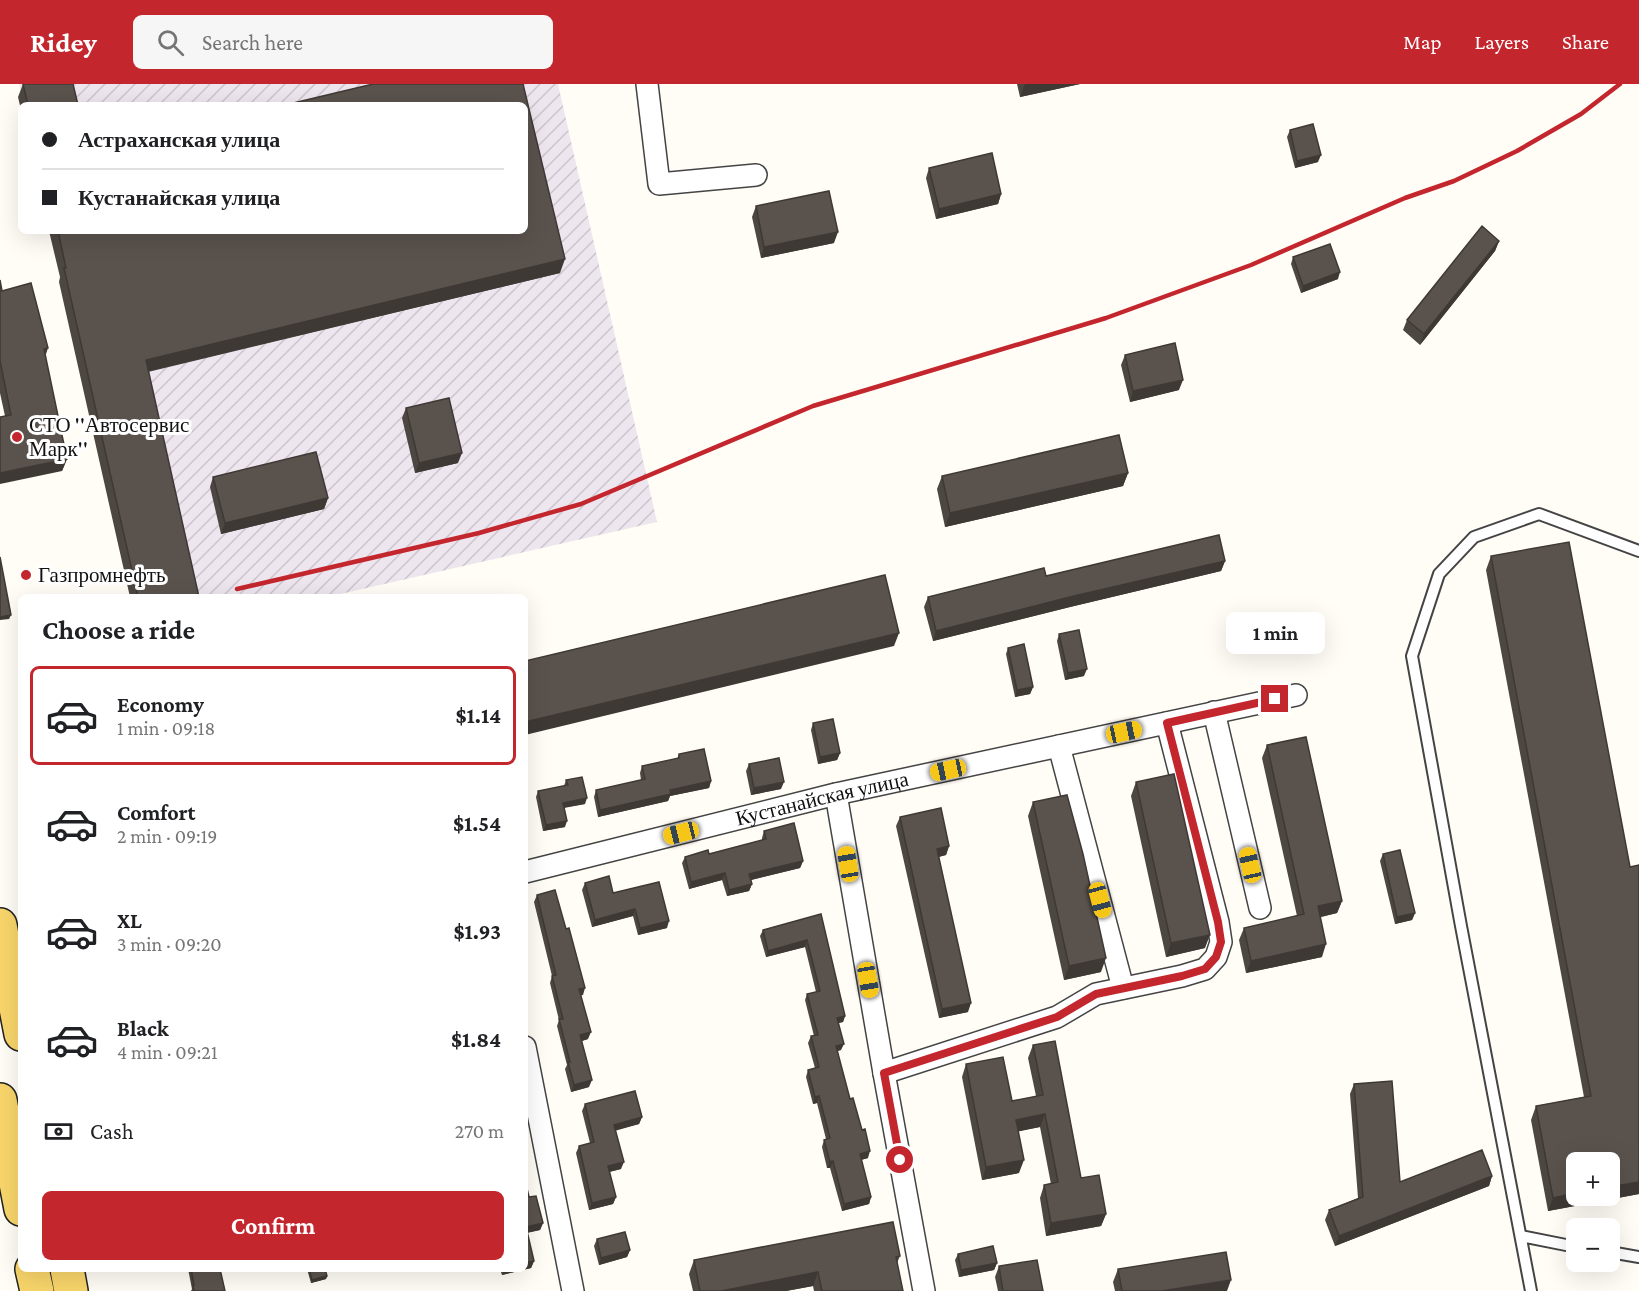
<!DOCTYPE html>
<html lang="en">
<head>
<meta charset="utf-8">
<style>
  body { margin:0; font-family:"Crimson Pro",serif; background:#f6f6f6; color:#202124; height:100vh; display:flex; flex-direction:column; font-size:22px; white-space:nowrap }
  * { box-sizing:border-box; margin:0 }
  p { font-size:20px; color:#757577 }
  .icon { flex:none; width:33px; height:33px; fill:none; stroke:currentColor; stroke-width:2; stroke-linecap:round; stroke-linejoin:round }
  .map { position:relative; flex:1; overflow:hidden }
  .details { position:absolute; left:18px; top:510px; width:510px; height:678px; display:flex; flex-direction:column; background:#fff; border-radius:9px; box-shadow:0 6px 24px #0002 }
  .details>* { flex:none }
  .banner { position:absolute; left:18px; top:18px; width:510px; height:132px; border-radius:9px; box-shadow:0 6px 24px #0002; display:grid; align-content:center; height:132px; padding:0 24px; background:#fff }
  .buttons { position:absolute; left:1566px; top:1068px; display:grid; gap:12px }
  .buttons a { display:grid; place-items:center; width:54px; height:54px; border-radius:9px; background:#fff; box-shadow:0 6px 24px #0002; font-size:30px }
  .end { position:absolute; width:27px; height:27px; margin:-14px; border:8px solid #c4262e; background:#fff; box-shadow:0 0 0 3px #fff }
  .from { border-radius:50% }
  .bubble { position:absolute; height:42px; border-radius:9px; background:#fff; box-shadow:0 6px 24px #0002; font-size:20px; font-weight:700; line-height:42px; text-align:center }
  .car { position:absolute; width:18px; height:36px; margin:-18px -9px; border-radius:8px; box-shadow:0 0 4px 2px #0007; background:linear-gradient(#f5c518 24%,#345 0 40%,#f5c518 0 76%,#345 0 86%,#f5c518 0) }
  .banner b { display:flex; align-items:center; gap:21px; height:57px; font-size:22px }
  .banner b+b { border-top:2px solid #e0e0e0 }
  .banner i { width:15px; height:15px; background:#202124 }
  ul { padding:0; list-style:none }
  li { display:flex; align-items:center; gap:18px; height:99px; margin:0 12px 9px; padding:0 12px; border:3px solid transparent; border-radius:9px }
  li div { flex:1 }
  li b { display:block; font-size:22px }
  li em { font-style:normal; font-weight:700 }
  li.selected { border-color:#c4262e }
  li>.icon { width:54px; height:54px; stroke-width:1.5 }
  h2 { padding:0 24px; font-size:27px; line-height:72px }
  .pay { display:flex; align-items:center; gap:15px; height:66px; padding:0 24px; font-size:22px }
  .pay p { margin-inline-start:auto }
  .button { display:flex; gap:12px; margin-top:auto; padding:12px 24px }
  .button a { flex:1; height:69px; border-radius:9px; background:#c4262e; color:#fff; font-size:24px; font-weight:700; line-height:69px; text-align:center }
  header { display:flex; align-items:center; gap:36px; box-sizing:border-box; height:84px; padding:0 30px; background:#c4262e; color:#fff }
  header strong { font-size:28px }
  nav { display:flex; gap:33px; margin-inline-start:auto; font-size:21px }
  .search { width:420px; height:54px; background:#f6f6f6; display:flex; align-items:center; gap:15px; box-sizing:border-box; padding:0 21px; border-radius:9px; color:#757577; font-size:22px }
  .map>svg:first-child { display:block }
  .industrial { fill:url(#industrial-furrows) }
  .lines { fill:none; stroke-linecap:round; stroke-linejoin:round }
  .lane-casing { stroke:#444; stroke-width:14 }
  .street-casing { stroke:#444; stroke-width:24 }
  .primary-casing { stroke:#222; stroke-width:36 }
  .lane { stroke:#fff; stroke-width:10 }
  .street { stroke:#fff; stroke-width:21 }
  .primary { stroke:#f9d66b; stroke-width:33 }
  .rail { stroke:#c4262e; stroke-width:4.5 }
  .wall { fill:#4d4742 }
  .shaded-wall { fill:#3f3936 }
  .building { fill:#5a524d; stroke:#3f3936; stroke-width:1.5 }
  .route { stroke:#c4262e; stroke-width:8 }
  .poi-dot { fill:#c4262e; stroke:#fff; stroke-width:2 }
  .labels { text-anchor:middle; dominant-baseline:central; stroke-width:6; stroke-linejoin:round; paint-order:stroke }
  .poi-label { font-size:21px; fill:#111; stroke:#fff; text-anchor:start }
  .street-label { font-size:21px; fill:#111; stroke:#fff }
</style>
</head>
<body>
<header>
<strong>Ridey</strong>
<div class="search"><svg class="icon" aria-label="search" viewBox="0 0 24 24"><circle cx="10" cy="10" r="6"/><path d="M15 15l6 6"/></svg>Search here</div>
<nav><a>Map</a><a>Layers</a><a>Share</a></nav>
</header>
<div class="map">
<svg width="1639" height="1207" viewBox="0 0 1639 1207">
  <defs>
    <pattern id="industrial-furrows" width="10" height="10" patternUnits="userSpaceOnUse" patternTransform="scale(1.5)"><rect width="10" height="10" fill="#eee6ef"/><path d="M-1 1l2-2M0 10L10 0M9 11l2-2" fill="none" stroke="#cbc4cc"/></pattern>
  </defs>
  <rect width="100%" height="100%" fill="#fffdf5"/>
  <path class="industrial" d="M19,0H558L657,438L327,513H136L53,147H525V21H24Z"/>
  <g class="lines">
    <defs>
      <path id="lane" d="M1521,1152L1576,1163
        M1610,1168L1639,1173
        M1531,1207L1461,842L1412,572L1439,490L1474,453L1539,430L1639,467"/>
      <g id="street">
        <path d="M647,0L659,100L756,91"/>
        <path d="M1214,628L1260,824"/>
        <path d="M1059,662L1123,904"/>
        <path d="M836,710L884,989L924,1207"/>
        <path id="s1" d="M525,788L836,710L1296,611"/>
        <path d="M525,963L573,1207"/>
        <path d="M884,989L1057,933L1096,910L1182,892L1205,885L1216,873L1221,858L1218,838L1167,639"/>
      </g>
      <path id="primary" d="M0,841L21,950
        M0,1016L21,1125
        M32,1185L37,1207
        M67,1185L71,1207"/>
    </defs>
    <use href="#lane" class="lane-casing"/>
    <use href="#street" class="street-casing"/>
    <use href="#primary" class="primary-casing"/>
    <use href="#lane" class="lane"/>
    <use href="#street" class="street"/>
    <use href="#primary" class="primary"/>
    <path class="rail" d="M237,505L479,449L581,420L813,322L1106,234L1251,181L1405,114L1454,97L1517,67L1581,30L1620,0"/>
  </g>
  <path class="wall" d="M23,0L78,21H21V26L18,13Z
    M1017,0H1080L1020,13Z
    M1290,46L1318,78L1295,84L1287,53Z
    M929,84L1001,110L998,120L936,135L926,94Z
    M756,122L834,159L761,174L752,133Z
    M49,147H525L560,189L148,288L199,513H130L59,198L60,193Z
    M1499,157L1495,167L1420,261L1403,246L1407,236Z
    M1293,173L1338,195L1301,209L1291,180Z
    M0,196L2,207L45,272L67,375L62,387L5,332L0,309Z
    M1125,271L1179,306L1130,318L1121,281Z
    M406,324L458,379L415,389L402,334Z
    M1128,389L1123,402L945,443L937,405L942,392Z
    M213,393L328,414L324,425L221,450L210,403Z
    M1491,472L1630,783L1639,781V1110L1548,1127L1531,1036L1536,1022L1584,1013L1486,486Z
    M1225,477L1221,487L1070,523L933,557L924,523L928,513L1046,492Z
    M1059,550L1084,592L1065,596L1057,557Z
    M1008,564L1033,603L1030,610L1015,613L1006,570Z
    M813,639L840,669L837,676L818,680L811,646Z
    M1267,661L1342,817L1337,829L1320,833L1322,873L1246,889L1239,856L1244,844L1297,832L1262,674Z
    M679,670L711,697L709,704L670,712L668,717L598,733L594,713L596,706L641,696L640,689L642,682L677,675Z
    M749,680L781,705L751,711L746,687Z
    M566,696L585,720L564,724L565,743L543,747L536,713L538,707L564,702Z
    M1136,698L1205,864L1166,873L1131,712Z
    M1033,718L1101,888L1064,896L1028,732Z
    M900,733L949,762L946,771L939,773L968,928L939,934L896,742Z
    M764,747L803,777L800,784L751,796L752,800L749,807L727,812L722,796L689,805L682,779L685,773L709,770L762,756V754Z
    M1383,770L1415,829L1412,836L1395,840L1380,777Z
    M585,799L613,809L667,844L638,851L633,832L592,843L582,806Z
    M537,811L583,911H581L588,955L582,957L589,1003L571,1008L565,985L567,981L557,942L559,936L550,899L552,892L534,818Z
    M821,830L845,932L843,938L838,939L841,966L837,967L850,1015L868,1074L861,1076L871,1113L869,1120L842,1127L830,1084H827L822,1063L824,1056L826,1055L817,1019L813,1020L806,993L808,986L815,984L808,959L811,952H814L805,916L807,910L816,908L805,863L766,873L760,852L763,846Z
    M1033,961L1081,1094L1106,1130L1101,1142L1046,1152L1040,1114L1044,1101L1051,1100L1040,1043L1018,1047L1019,1089L982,1096L962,993L966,980L1012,1017L1036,1012L1028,974Z
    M1354,1000L1400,1098L1492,1092L1489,1102L1335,1162L1325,1136L1329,1126L1358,1114L1350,1010Z
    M585,1020L642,1033L639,1040L615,1046L621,1085L609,1088L616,1113L613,1120L589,1126L576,1069L579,1062L590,1059L582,1027Z
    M525,1096L529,1113L536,1112L543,1139L540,1146L527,1149L534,1177L531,1184L502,1191L500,1185H525Z
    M597,1155L630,1166L627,1173L599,1181L594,1162Z
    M958,1170L997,1179L994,1186L959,1193L955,1176Z
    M900,1172L897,1179L903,1207H814L813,1202L786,1207H693L689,1190L694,1176Z
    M999,1182L1043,1207H998L995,1193Z
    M188,1185H220L225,1207H191L192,1205Z
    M307,1185H325L327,1192L326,1195L311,1199Z
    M1118,1185L1227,1207H1115L1113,1198Z"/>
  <path class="shaded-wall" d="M1025,0H1080L1020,13Z
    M1321,71L1318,78L1295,84L1297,77Z
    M1001,110L998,120L936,135L939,125Z
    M838,148L834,159L761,174L764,163Z
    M1499,157L1495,167L1420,261L1424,250Z
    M565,175L560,189L141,289L146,276Z
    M1340,188L1338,195L1301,209L1303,202Z
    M48,264L44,276V265Z
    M1183,296L1179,306L1130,318L1133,307Z
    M462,369L458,379L415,389L419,379Z
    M67,375L62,387L0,400V389Z
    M1128,389L1123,402L945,443L950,429Z
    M328,414L324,425L221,450L225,439Z
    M1225,477L1221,487L1070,523L933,557L936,547L1074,512Z
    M11,531L9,535L0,536V533Z
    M899,549L894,562L525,651V638Z
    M1087,585L1084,592L1065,596L1068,589Z
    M1033,603L1030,610L1015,613L1017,606Z
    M840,669L837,676L818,680L820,673Z
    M711,697L709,704L670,712L668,717L598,733L600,726L670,706Z
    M784,698L781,705L751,711L754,704Z
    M587,714L585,720L561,724L563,719Z
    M567,737L565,743L543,747L546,741Z
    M949,762L946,771L933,774L937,765Z
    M803,777L800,784L747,797L749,790Z
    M725,789L722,796L689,805L691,798Z
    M752,800L749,807L727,812L729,806Z
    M1342,817L1337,829L1313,835L1318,822Z
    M635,825L633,832L592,843L595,836Z
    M1415,829L1412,836L1395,840L1397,833Z
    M669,837L667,844L638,851L640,844Z
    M1210,851L1205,864L1166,873L1171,859Z
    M807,856L805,863L766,873L768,867Z
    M1326,860L1322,873L1246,889L1251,877Z
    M1106,874L1101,888L1064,896L1069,882Z
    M585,904L583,911L577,912L579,905Z
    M971,919L968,928L939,934L942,925Z
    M845,932L843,938L834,940L837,934Z
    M591,948L588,955L578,958L580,951Z
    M844,960L841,966L833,968L836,962Z
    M592,996L589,1003L571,1008L574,1001Z
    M819,1012L817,1019L813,1020L815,1013Z
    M1045,1030L1040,1043L1011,1049L1016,1036Z
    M642,1033L639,1040L611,1048L614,1041Z
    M870,1067L868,1074L857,1077L860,1070Z
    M1024,1076L1019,1089L982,1096L986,1083Z
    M833,1077L830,1084H827L830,1078Z
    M624,1078L621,1085L605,1089L608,1082Z
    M1492,1092L1489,1102L1335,1162L1339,1152Z
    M1639,1098V1110L1548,1127L1553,1114L1576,1109V1112H1610V1103Z
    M616,1113L613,1120L589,1126L592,1119Z
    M871,1113L869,1120L842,1127L844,1120Z
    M1106,1130L1101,1142L1046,1152L1051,1139Z
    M543,1139L540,1146L525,1149L526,1143Z
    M630,1166L627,1173L599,1181L601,1174Z
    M534,1177L531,1184L502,1191L504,1185H525V1179Z
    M997,1179L994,1186L959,1193L961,1186Z
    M818,1188L813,1202L786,1207H721Z
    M327,1192L326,1195L311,1199L312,1196Z
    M1231,1196L1227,1207H1162Z"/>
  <path class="building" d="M23,0H73L78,21H28Z
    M373,0H523L565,175L146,276L199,513H138L64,184H66L58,147H525V21H285Z
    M1313,40L1321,71L1297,77L1290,46Z
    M992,69L1001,110L939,125L929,84Z
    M829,107L838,148L764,163L756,122Z
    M1482,142L1499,157L1424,250L1407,236Z
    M1330,160L1340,188L1303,202L1293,173Z
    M0,196L2,207L31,199L48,264L44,265L67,375L0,389V333L11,331L0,277Z
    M1175,259L1183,296L1133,307L1125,271Z
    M449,314L462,369L419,379L406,324Z
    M1119,351L1128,389L950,429L942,392Z
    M316,368L328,414L225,439L213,393Z
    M1219,451L1225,477L1074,512L936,547L928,513L1044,484L1046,492Z
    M1569,458L1630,783L1639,781V1098L1610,1103V1078H1576V1109L1553,1114L1536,1022L1591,1012L1491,472Z
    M0,473L11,531L0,533Z
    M885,491L899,549L525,638V577Z
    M1079,546L1087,585L1068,589L1059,550Z
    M1024,560L1033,603L1017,606L1008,564Z
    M833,635L840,669L820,673L813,639Z
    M1306,653L1342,817L1318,822L1326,860L1251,877L1244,844L1304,830L1267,661Z
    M704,665L711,697L670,706L671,710L600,726L596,706L645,695L642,682L679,674V670Z
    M779,674L784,698L754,704L749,680Z
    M1174,690L1210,851L1171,859L1136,698Z
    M582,693L587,714L563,719L567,737L546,741L538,707L568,701L566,696Z
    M1067,711L1083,770L1106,874L1069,882L1033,718Z
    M941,724L949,762L937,765L971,919L942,925L900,733Z
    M794,739L803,777L749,790L752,800L729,806L725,789L691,798L685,773L708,766L709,770L766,755L764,747Z
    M1400,766L1415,829L1397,833L1383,770Z
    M609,792L613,809L659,798L669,837L640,844L635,825L595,836L585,799Z
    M555,806L566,845L569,844L585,904L579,905L591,948L580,951L592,996L574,1001L568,978H570L559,935H563L552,892L556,891L537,811Z
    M821,830L845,932L837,934L844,960L836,962L850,1015L853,1014L862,1046L865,1045L870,1067L860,1070L871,1113L844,1120L833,1077L830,1078L824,1056L830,1054L819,1012L815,1013L808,986L819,983L811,952L818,951L807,910L820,907L807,856L768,867L763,846Z
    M1055,957L1081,1094L1099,1091L1106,1130L1051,1139L1044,1101L1058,1098L1045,1030L1016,1036L1024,1076L986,1083L966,980L1003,973L1012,1017L1043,1011L1033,961Z
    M1392,997L1400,1098L1482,1066L1492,1092L1339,1152L1329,1126L1363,1113L1354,1000Z
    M635,1007L642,1033L614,1041L624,1078L608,1082L616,1113L592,1119L579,1062L594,1058L585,1020Z
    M525,1096L529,1113L536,1112L543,1139L526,1143L534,1177L525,1179Z
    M893,1138L900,1172L896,1173L903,1207H822L818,1188L721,1207H700L694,1176Z
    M625,1148L630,1166L601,1174L597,1155Z
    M993,1162L997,1179L961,1186L958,1170Z
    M1226,1168L1231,1196L1162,1207H1122L1118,1185Z
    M1037,1176L1043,1207H1003L999,1182Z
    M191,1185H220L225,1207H194L193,1201H194Z
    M309,1185H325L327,1192L312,1196Z"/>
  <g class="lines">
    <path class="route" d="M900,1076L884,989L1057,933L1096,910L1182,892L1205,885L1216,873L1221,858L1218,838L1167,639L1275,615"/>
  </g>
  <g class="poi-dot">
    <circle cx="17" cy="353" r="6"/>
    <circle cx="26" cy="491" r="6"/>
  </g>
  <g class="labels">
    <g class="poi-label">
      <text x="29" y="341">СТО ''Автосервис<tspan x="29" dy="24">Марк''</tspan></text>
      <text x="38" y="491">Газпромнефть</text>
    </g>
    <g class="street-label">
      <text stroke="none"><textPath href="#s1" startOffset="306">Кустанайская улица</textPath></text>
    </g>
  </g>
</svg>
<div class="buttons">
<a>+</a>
<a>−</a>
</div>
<i class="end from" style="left:900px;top:1076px"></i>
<i class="end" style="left:1275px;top:615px"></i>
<div class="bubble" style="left:1226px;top:528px;width:99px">1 min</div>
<i class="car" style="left:1124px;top:648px;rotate:78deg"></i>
<i class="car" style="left:948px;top:686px;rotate:258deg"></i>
<i class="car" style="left:681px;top:749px;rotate:256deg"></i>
<i class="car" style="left:848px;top:780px;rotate:351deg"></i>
<i class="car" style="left:1250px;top:781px;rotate:347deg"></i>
<i class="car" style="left:1100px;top:816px;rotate:165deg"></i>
<i class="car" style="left:868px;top:896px;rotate:170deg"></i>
<div class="banner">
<b><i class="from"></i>Астраханская улица</b>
<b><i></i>Кустанайская улица</b>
</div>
<section class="details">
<h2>Choose a ride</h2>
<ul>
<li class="selected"><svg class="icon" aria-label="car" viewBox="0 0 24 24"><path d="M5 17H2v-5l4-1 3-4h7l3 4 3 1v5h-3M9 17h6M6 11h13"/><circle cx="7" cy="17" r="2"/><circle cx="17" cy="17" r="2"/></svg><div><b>Economy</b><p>1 min · 09:18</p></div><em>$1.14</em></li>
<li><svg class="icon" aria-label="car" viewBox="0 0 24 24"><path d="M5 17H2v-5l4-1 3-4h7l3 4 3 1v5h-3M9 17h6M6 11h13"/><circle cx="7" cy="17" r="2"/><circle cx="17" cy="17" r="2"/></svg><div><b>Comfort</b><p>2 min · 09:19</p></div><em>$1.54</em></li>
<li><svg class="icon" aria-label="car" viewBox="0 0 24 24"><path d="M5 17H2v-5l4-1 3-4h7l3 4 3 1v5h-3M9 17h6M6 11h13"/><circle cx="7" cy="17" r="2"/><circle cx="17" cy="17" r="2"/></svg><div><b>XL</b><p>3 min · 09:20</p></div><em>$1.93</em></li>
<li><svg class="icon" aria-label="car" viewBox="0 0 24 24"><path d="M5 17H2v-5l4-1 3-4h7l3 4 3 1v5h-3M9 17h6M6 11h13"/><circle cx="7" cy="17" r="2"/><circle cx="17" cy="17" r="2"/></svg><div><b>Black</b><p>4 min · 09:21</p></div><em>$1.84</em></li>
</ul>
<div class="pay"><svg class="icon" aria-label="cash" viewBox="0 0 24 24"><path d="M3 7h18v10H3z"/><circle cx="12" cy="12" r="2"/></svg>Cash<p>270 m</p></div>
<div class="button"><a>Confirm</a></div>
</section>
</div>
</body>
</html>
